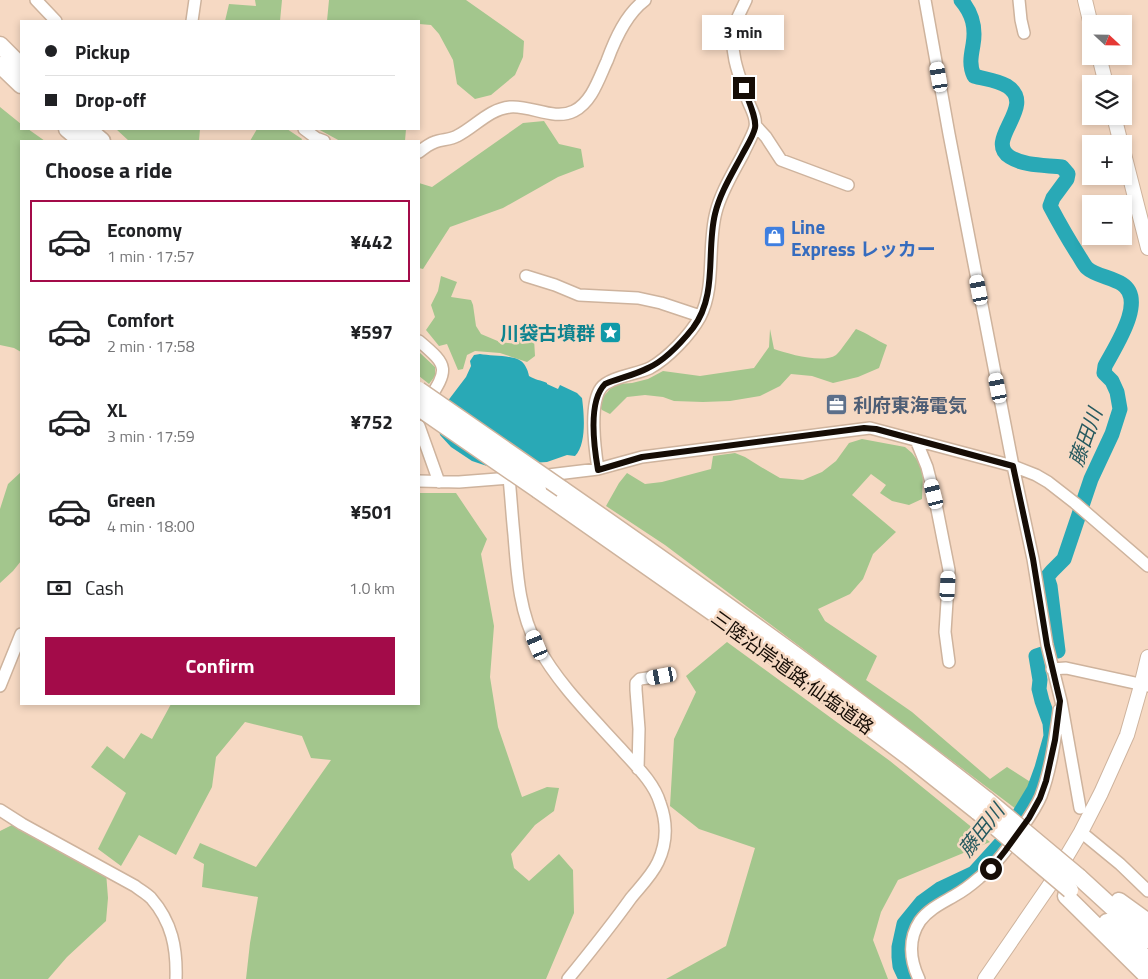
<!DOCTYPE html>
<html lang="en">
<head>
<meta charset="utf-8">
<style>
  body { margin:0; font-family:"Titillium Web","Noto Sans JP",sans-serif; background:#f2f2f2; color:#202124; height:100vh; display:flex; flex-direction:column; font-size:19px; white-space:nowrap }
  * { box-sizing:border-box; margin:0 }
  p { font-size:16px; color:#757577 }
  .icon { flex:none; width:28px; height:28px; fill:none; stroke:currentColor; stroke-width:2; stroke-linecap:round; stroke-linejoin:round }
  .map { position:relative; flex:1; overflow:hidden }
  .panel { position:absolute; left:20px; top:140px; width:400px; height:565px; display:flex; flex-direction:column; background:#fff; border-radius:0px; box-shadow:0 2px 8px #0003 }
  .panel>* { flex:none }
  .guide { position:absolute; left:20px; top:20px; width:400px; height:110px; border-radius:0px; box-shadow:0 2px 8px #0003; display:grid; align-content:center; height:110px; padding:0 25px; background:#fff }
  .needle { width:32px; rotate:112deg }
  .controls { position:absolute; left:1082px; top:15px; display:grid; gap:10px }
  .controls a { display:grid; place-items:center; width:50px; height:50px; border-radius:0px; background:#fff; box-shadow:0 2px 8px #0003; font-size:25px }
  .end { position:absolute; width:22px; height:22px; margin:-11px; border:6px solid #160d06; background:#fff; box-shadow:0 0 0 2px #fff }
  .from { border-radius:50% }
  .bubble { position:absolute; height:35px; border-radius:0px; background:#fff; box-shadow:0 2px 8px #0003; font-size:16px; font-weight:700; line-height:35px; text-align:center }
  .car { position:absolute; width:15px; height:30px; margin:-15px -8px; border-radius:6px; box-shadow:0 0 4px 1px #0007; background:linear-gradient(#fff 24%,#345 0 40%,#fff 0 76%,#345 0 86%,#fff 0) }
  .guide b { display:flex; align-items:center; gap:18px; height:48px; font-size:19px }
  .guide b+b { border-top:1px solid #e0e0e0 }
  .guide i { width:12px; height:12px; background:#202124 }
  ul { padding:0; list-style:none }
  li { display:flex; align-items:center; gap:15px; height:82px; margin:0 10px 8px; padding:0 15px; border:2px solid transparent; border-radius:0px }
  li div { flex:1 }
  li b { display:block; font-size:19px }
  li em { font-style:normal; font-weight:700 }
  li.selected { border-color:#a30b49 }
  li>.icon { width:45px; height:45px; stroke-width:1.5 }
  h2 { padding:0 25px; font-size:22px; line-height:60px }
  .pay { display:flex; align-items:center; gap:12px; height:55px; padding:0 25px; font-size:19px }
  .pay p { margin-inline-start:auto }
  .action { display:flex; gap:10px; margin-top:auto; padding:10px 25px }
  .action a { flex:1; height:58px; border-radius:0px; background:#a30b49; color:#fff; font-size:20px; font-weight:700; line-height:58px; text-align:center }
  .map>svg:first-child { display:block }
  .green { fill:#a3c68d }
  .water { fill:#29a9b6 }
  .lines { fill:none; stroke-linecap:round; stroke-linejoin:round }
  .river { stroke:#29a9b6; stroke-width:15 }
  .minor-casing { stroke:#ceb39d; stroke-width:14 }
  .major-casing { stroke:#ceb39d; stroke-width:16 }
  .highway-casing { stroke:#ceb39d; stroke-width:19 }
  .minor { stroke:#fff; stroke-width:11 }
  .major { stroke:#fff; stroke-width:14 }
  .highway { stroke:#fff; stroke-width:16 }
  .highway-bridge-casing { stroke:#ceb39d; stroke-width:19; stroke-linecap:butt }
  .highway-bridge { stroke:#fff; stroke-width:16 }
  .route { stroke:#160d06; stroke-width:6 }
  .labels { text-anchor:middle; dominant-baseline:central; stroke-width:5; stroke-linejoin:round; paint-order:stroke }
  .shop-label { font-size:19px; font-weight:bold; fill:#366cbe; stroke:#f6d9c3; text-anchor:start }
  .culture-label { font-size:19px; font-weight:bold; fill:#0d838f; stroke:#f6d9c3; text-anchor:end }
  .service-label { font-size:19px; font-weight:bold; fill:#4e5e75; stroke:#f6d9c3; text-anchor:start }
  .street-label { font-size:19px; fill:#160d06; stroke:#f6d9c3 }
  .water-label { font-size:20px; font-style:italic; fill:#26595f; stroke:#f6d9c3 }
</style>
</head>
<body>
<div class="map">
<svg width="1148" height="979" viewBox="0 0 1148 979">
  <rect width="100%" height="100%" fill="#f6d9c3"/>
  <path class="green" d="M255,0H282L280,21H225L229,4L256,6Z
    M329,0H466L524,41L523,57L515,75L491,95L475,99L457,84L453,60L439,34L431,25L419,24V21H327Z
    M0,107L21,124V129H28L45,141H21V352L14,348L0,345Z
    M544,121L559,144L581,149L584,167L558,177L503,208L450,227L423,269L419,268V183L432,187L523,123Z
    M116,129H200L199,141H129Z
    M257,129H287L302,139L301,141H250Z
    M318,129H406L405,141H340Z
    M441,276L457,282L451,297L471,300L473,305L476,326L481,334L500,342L517,344L523,335L534,339L535,356L527,362L500,353L475,351L467,355L463,369L458,370L447,344L439,346L426,330L435,317L431,305L438,291Z
    M770,329L774,349C789,354 823,364 836,355C840,352 852,334 856,329C867,333 876,340 887,345L879,368L858,377L833,383L812,376L791,374L780,386L760,396L730,401L703,402L674,401L663,397L645,395L627,397L610,414L602,410L600,407L603,397L610,389L618,384L632,383L648,379L663,371L700,376L754,368L769,347Z
    M419,352L435,367V376L429,384L419,376Z
    M862,439L905,447L912,453L920,464L923,475L922,499L909,505L892,501L880,493L886,485L871,474L852,495L896,532L873,554L863,579L850,594L818,609L825,621L877,656L866,680L912,712L990,779L1007,767L1032,783L1016,809L665,545L606,506L619,483L627,473L645,484L662,482L711,469L713,456L735,453L745,457L761,467L780,478L803,480L822,472L836,461L849,443Z
    M21,472V561L13,571L0,583V509L8,484Z
    M419,493H456L487,539L481,554L494,626L490,677L498,727L522,797L547,787L559,788L554,811L535,825L511,854L514,868L529,881L559,854L573,870L574,913L546,979H246L250,943L258,897L202,887L204,864L193,858L200,843L256,867L331,760L311,758L302,736L245,722L216,757L212,787L176,855L139,835L121,866L98,849L126,793L91,767L107,746L124,759L141,733L152,739L171,704H419Z
    M727,642L890,761L990,842L898,880L881,912L873,940L888,979H666L726,946L755,848L699,829L670,806L674,739L696,692L686,676Z
    M12,825L40,840L106,872L108,898L106,921L67,957L48,979H0V831Z"/>
  <path class="water" d="M480,354C491,356 512,355 521,361C526,365 528,371 529,376C535,380 541,380 547,383V384L558,389L560,385L577,393L582,398C584,413 587,444 575,456L567,455L547,462L487,466L472,461L451,447L440,435L439,430L447,402L466,377L471,366L470,361L474,355Z"/>
  <g class="lines">
    <path class="river" d="M961,0C973,14 976,28 973,45C971,56 969,65 974,76C984,79 997,80 1007,86C1038,106 983,140 1010,157C1024,166 1045,165 1062,167L1068,174L1067,179L1053,198L1050,206C1059,223 1068,239 1079,256C1081,259 1084,265 1087,268C1094,275 1113,278 1122,284C1147,300 1115,347 1105,366L1104,373L1112,381L1117,392L1120,409L1112,434L1091,479L1064,559L1052,571L1047,577L1050,586L1058,651
      M906,979L900,966L899,957V947L904,924L922,902L940,889L974,873L1003,841L1034,790L1042,768L1051,736L1050,723L1042,701L1039,689L1040,680L1036,656L1045,653"/>
    <defs>
      <path id="minor" d="M36,0L56,21
        M925,0L949,134L1013,466L1033,559L1047,645L1061,701L1080,808
        M1019,0L1021,20L1024,33
        M192,21L195,0
        M756,126L766,137L781,160L848,185
        M304,129L316,138L324,141
        M419,152C424,148 429,144 435,142C442,139 450,140 457,136C475,127 489,109 510,107C531,105 554,121 574,111C592,102 599,78 607,61C615,39 626,14 645,0
        M526,276L555,285L579,295L638,298L661,303L700,316
        M419,341C450,367 448,369 427,403
        M419,426L439,482
        M916,440L927,467L934,494L949,570L945,632L949,662
        M598,469C595,450 589,404 601,388C609,377 638,374 650,368C668,358 690,335 700,317C716,287 707,245 716,212C721,192 733,173 743,154C746,147 754,133 755,127C757,118 751,109 748,101C740,78 729,53 734,28C736,19 742,9 746,0
        M540,476L598,469L642,457L870,428L1013,466L1036,475L1048,482L1075,503L1148,566
        M509,478C511,497 512,516 514,535C517,572 519,612 537,645C558,684 591,716 620,748C634,764 654,782 660,803C667,822 667,843 658,862C652,875 640,887 631,898C611,926 590,952 568,979
        M419,481L459,482L522,477
        M1052,669L1066,668L1148,686
        M0,686L21,634
        M638,769L639,729L636,690V683L640,679L662,676
        M0,810L22,824L135,886C140,890 146,893 151,898C172,922 177,948 176,979
        M1081,832L1120,864L1148,891
        M919,979C910,960 908,939 920,921C929,909 942,903 954,896C963,891 971,885 979,878C997,864 1008,848 1021,829C1028,819 1036,808 1041,796C1051,769 1055,739 1059,710"/>
      <path id="major" d="M1085,0L1091,25
        M1099,56L1106,84
        M1114,116L1121,144
        M1124,154L1148,248
        M985,979L1049,886L1081,832L1101,793L1127,735L1141,686L1148,657"/>
      <path id="highway" d="M0,45L21,66
        M0,65L21,85
        M67,129L81,141
        M88,129L102,141
        M562,489C706,589 849,691 987,800
        M538,490L762,647L910,758L978,812
        M1079,877L1148,940
        M1066,896L1148,977
        M1119,901L1148,922
        M1107,922L1148,960"/>
    </defs>
    <use href="#minor" class="minor-casing"/>
    <use href="#major" class="major-casing"/>
    <use href="#highway" class="highway-casing"/>
    <use href="#minor" class="minor"/>
    <use href="#major" class="major"/>
    <use href="#highway" class="highway"/>
    <defs>
      <path id="highway-bridge" d="M419,390L562,489
        M419,408L538,490
        M987,800L1079,877
        M978,812L1070,890"/>
    </defs>
    <use href="#highway-bridge" class="highway-bridge-casing"/>
    <use href="#highway-bridge" class="highway-bridge"/>
  </g>
  <g class="lines">
    <path class="route" d="M744,88C747,98 757,118 755,128C753,137 746,147 742,155C732,174 720,193 715,214C706,251 718,295 693,328C681,343 666,360 648,368C635,375 619,378 605,384C588,401 594,447 598,470L642,457L864,428L876,429L1013,466L1033,559L1047,645L1060,701L1055,740L1046,781L1040,798L1029,818L1005,851L991,869"/>
  </g>
  <defs>
    <symbol id="shop-square" viewBox="-11 -11 22 22"><rect x="-9" y="-9" width="18" height="18" rx="4" fill="#3f7fe0" stroke="#f6d9c3"/><path d="M-5-2.5h2.3a2.7 3.5 0 0 1 5.4 0H5L5.5 6h-11ZM-1.5-2.5h3a1.5 2.3 0 0 0-3 0Z" fill="#fff"/></symbol>
    <symbol id="sight-square" viewBox="-11 -11 22 22"><rect x="-9" y="-9" width="18" height="18" rx="4" fill="#0f9aa8" stroke="#f6d9c3"/><path d="M0-6L1.8-2.2L6-1.7L2.9 1.2L3.7 5.4L0 3.3L-3.7 5.4L-2.9 1.2L-6-1.7L-1.8-2.2Z" fill="#fff"/></symbol>
    <symbol id="office-square" viewBox="-11 -11 22 22"><rect x="-9" y="-9" width="18" height="18" rx="4" fill="#5c6f8a" stroke="#f6d9c3"/><path d="M-6-3h4V-5.5h4V-3h4V5H-6ZM-1-4.5V-3h2v-1.5ZM-6 0V1H6V0Z" fill="#fff"/></symbol>
  </defs>
  <g fill-rule="evenodd">
    <use href="#shop-square" x="762" y="224" width="25" height="25"/>
    <use href="#sight-square" x="598" y="320" width="25" height="25"/>
    <use href="#office-square" x="824" y="392" width="25" height="25"/>
  </g>
  <g class="labels">
    <g class="shop-label">
      <text x="791" y="226">Line<tspan x="791" dy="22">Express レッカー</tspan></text>
    </g>
    <g class="culture-label">
      <text x="595" y="332">川袋古墳群</text>
    </g>
    <g class="service-label">
      <text x="853" y="404">利府東海電気</text>
    </g>
    <g class="street-label">
      <text transform="translate(793 672) rotate(36)">三陸沿岸道路;仙塩道路</text>
    </g>
    <g class="water-label">
      <text transform="translate(1085 437) rotate(-70)">藤田川</text>
      <text transform="translate(981 830) rotate(-52)">藤田川</text>
    </g>
  </g>
</svg>
<div class="controls">
<a><svg class="needle" viewBox="-14 -14 28 28"><path d="M0-13l5 13h-10z" fill="#e53935"/><path d="M0 13l5-13h-10z" fill="#757577"/></svg></a>
<a><svg class="icon" aria-label="layers" viewBox="0 0 24 24"><path d="M12 4l9 5-9 5-9-5zM3 14l9 5 9-5"/></svg></a>
<a>+</a>
<a>−</a>
</div>
<i class="end from" style="left:991px;top:869px"></i>
<i class="end" style="left:744px;top:88px"></i>
<div class="bubble" style="left:702px;top:15px;width:82px">3 min</div>
<i class="car" style="left:939px;top:77px;rotate:350deg"></i>
<i class="car" style="left:979px;top:290px;rotate:349deg"></i>
<i class="car" style="left:998px;top:388px;rotate:349deg"></i>
<i class="car" style="left:934px;top:494px;rotate:346deg"></i>
<i class="car" style="left:948px;top:586px;rotate:3deg"></i>
<i class="car" style="left:537px;top:645px;rotate:337deg"></i>
<i class="car" style="left:662px;top:676px;rotate:260deg"></i>
<div class="guide">
<b><i class="from"></i>Pickup</b>
<b><i></i>Drop-off</b>
</div>
<section class="panel">
<h2>Choose a ride</h2>
<ul>
<li class="selected"><svg class="icon" aria-label="car" viewBox="0 0 24 24"><path d="M5 17H2v-5l4-1 3-4h7l3 4 3 1v5h-3M9 17h6M6 11h13"/><circle cx="7" cy="17" r="2"/><circle cx="17" cy="17" r="2"/></svg><div><b>Economy</b><p>1 min · 17:57</p></div><em>¥442</em></li>
<li><svg class="icon" aria-label="car" viewBox="0 0 24 24"><path d="M5 17H2v-5l4-1 3-4h7l3 4 3 1v5h-3M9 17h6M6 11h13"/><circle cx="7" cy="17" r="2"/><circle cx="17" cy="17" r="2"/></svg><div><b>Comfort</b><p>2 min · 17:58</p></div><em>¥597</em></li>
<li><svg class="icon" aria-label="car" viewBox="0 0 24 24"><path d="M5 17H2v-5l4-1 3-4h7l3 4 3 1v5h-3M9 17h6M6 11h13"/><circle cx="7" cy="17" r="2"/><circle cx="17" cy="17" r="2"/></svg><div><b>XL</b><p>3 min · 17:59</p></div><em>¥752</em></li>
<li><svg class="icon" aria-label="car" viewBox="0 0 24 24"><path d="M5 17H2v-5l4-1 3-4h7l3 4 3 1v5h-3M9 17h6M6 11h13"/><circle cx="7" cy="17" r="2"/><circle cx="17" cy="17" r="2"/></svg><div><b>Green</b><p>4 min · 18:00</p></div><em>¥501</em></li>
</ul>
<div class="pay"><svg class="icon" aria-label="cash" viewBox="0 0 24 24"><path d="M3 7h18v10H3z"/><circle cx="12" cy="12" r="2"/></svg>Cash<p>1.0 km</p></div>
<div class="action"><a>Confirm</a></div>
</section>
</div>
</body>
</html>
